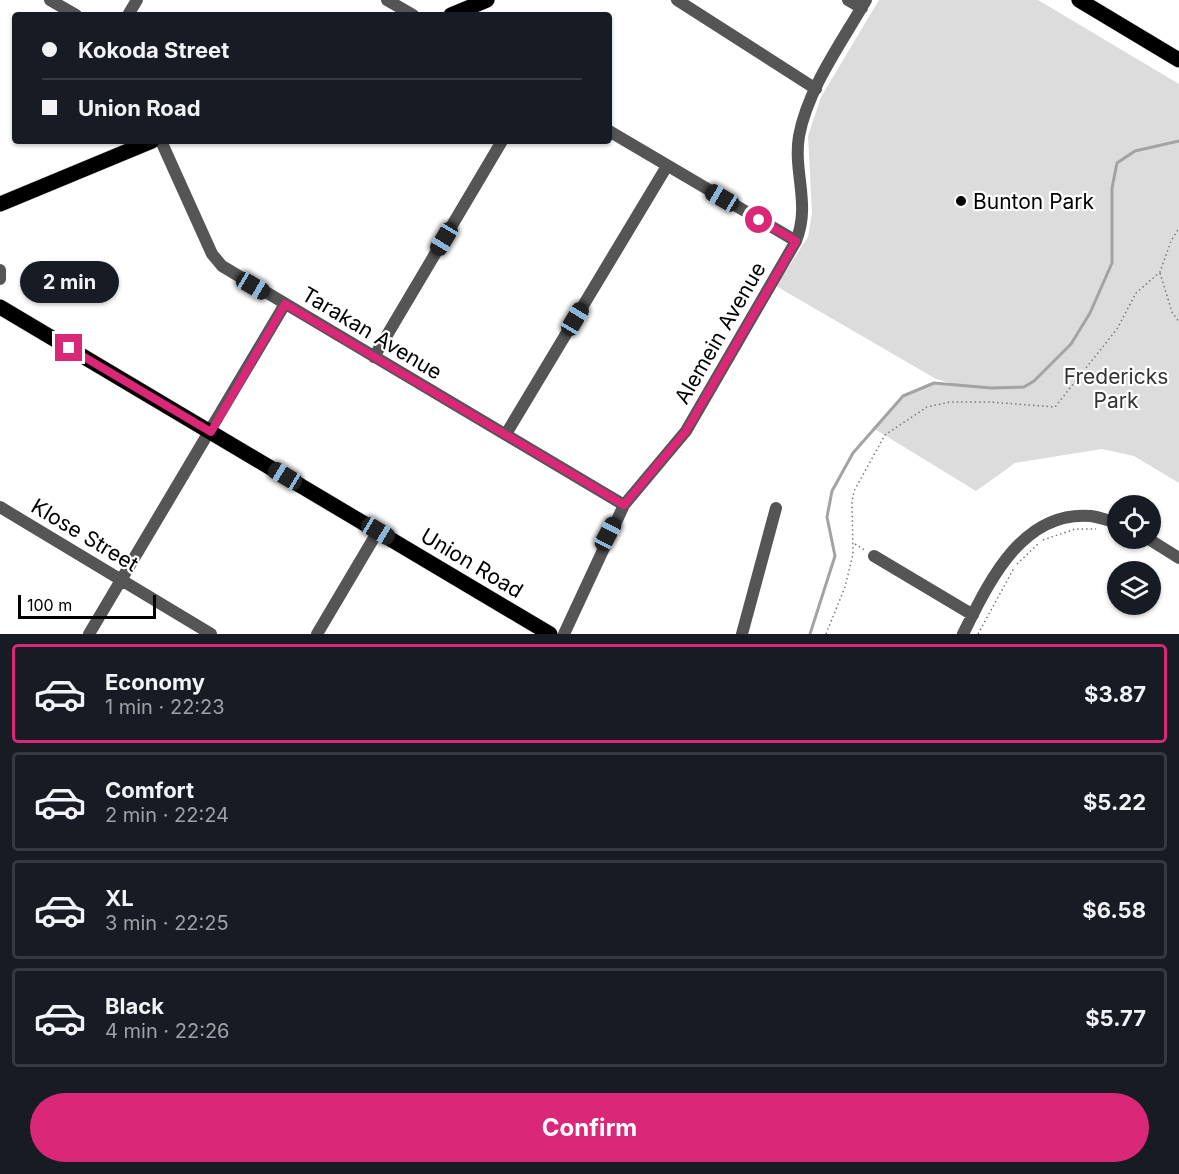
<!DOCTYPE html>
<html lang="en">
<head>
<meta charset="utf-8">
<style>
  body { margin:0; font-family:Inter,sans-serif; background:#20242c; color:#f1f3f6; height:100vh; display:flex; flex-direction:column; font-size:22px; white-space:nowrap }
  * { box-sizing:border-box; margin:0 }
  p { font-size:20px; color:#9ea1a6 }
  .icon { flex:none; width:33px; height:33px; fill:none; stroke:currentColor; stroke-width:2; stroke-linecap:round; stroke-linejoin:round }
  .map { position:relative; height:634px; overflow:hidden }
  .panel { display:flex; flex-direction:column; background:#171b24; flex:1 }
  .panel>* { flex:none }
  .hud { position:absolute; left:12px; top:12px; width:600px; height:132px; border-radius:6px; box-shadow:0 2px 4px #0004; display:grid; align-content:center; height:132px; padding:0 30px; background:#171b24 }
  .fabs { position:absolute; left:1107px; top:495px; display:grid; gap:12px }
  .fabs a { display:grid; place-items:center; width:54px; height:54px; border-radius:50%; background:#171b24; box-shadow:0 2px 4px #0004; font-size:30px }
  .scale { position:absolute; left:18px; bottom:15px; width:138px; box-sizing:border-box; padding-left:6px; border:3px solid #000; border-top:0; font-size:16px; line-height:21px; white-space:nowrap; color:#000; -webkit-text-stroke:4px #fff; paint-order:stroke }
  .end { position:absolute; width:27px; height:27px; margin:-14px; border:8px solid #db2777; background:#fff; box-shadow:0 0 0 3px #fff }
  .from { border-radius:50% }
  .bubble { position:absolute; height:42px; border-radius:21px; background:#171b24; box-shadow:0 2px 4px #0004; font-size:20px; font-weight:700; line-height:42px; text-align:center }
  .car { position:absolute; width:18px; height:36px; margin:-18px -9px; border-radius:8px; box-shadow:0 0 4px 2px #0007; background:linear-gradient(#222 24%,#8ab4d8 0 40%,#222 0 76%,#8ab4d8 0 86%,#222 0) }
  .hud b { display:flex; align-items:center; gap:21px; height:57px; font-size:22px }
  .hud b+b { border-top:2px solid #363941 }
  .hud i { width:15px; height:15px; background:#f1f3f6 }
  ul { padding:10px 0 0; list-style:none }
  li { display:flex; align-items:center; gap:18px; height:99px; margin:0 12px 9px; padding:0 18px; border:3px solid #363941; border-radius:6px }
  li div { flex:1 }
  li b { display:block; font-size:22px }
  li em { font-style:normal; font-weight:700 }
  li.current { border-color:#db2777 }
  li>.icon { width:54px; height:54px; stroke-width:1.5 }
  .button { display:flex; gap:12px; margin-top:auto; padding:12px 30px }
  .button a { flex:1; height:69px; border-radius:36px; background:#db2777; color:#fff; font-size:24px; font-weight:700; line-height:69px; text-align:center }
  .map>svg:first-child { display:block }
  .green { fill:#dcdcdc }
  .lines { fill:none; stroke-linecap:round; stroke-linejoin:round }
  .stream { stroke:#a3a3a3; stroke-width:3 }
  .major-casing { stroke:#dbdbdb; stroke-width:16 }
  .path { stroke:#777; stroke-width:1.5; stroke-dasharray:1.5 3; stroke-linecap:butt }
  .minor { stroke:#555; stroke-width:12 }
  .major { stroke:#000; stroke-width:15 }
  .route { stroke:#db2777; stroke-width:8 }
  .poi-dot { fill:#000; stroke:#fff; stroke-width:2 }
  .labels { text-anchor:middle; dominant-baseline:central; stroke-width:4.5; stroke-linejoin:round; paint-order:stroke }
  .poi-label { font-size:21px; fill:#000; stroke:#fff; text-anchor:start }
  .street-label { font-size:21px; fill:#000; stroke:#fff }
  .park-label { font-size:21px; fill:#333; stroke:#fff }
</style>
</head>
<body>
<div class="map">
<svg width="1179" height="634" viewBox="0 0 1179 634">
  <rect width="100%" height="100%" fill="#fff"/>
  <path class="green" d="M879,0H1038L1179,84V483L1134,456L1102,449L1015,463L976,491L873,428L903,396L934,383L954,384L936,379L776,286L808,237L812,213L808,136L821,97Z"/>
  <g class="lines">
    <path class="stream" d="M810,634L835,556L827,517L832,491L853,453L903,396L934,383L991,388L1024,387L1034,381L1071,344L1090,313L1112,263V188L1117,163L1135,151L1179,141"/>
    <defs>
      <path id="major" d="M1079,0L1179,60
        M451,15L487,0
        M0,204L152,141
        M0,307L550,634"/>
    </defs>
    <use href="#major" class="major-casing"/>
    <path class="path" d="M1160,273L1172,312L1179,322
      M1126,538L1137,544
      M1043,540L1075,529H1096
      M855,544L866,551
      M1017,564L1039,543
      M826,634L845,587L853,554L852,502L854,491L885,435L927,407L950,402H990L1055,407L1117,329L1136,293L1160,272L1171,241L1179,228
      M978,634L1014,568"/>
    <path class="minor" d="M50,0L76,15
      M387,0L413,15
      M677,0L816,89
      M848,0L862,8
      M128,15L137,0
      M609,131L796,241
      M161,141L212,254L222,266L624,505
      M0,270V279
      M374,357L502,141
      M506,434L667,166
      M0,507L211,634
      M1147,538L1179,558
      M874,556L973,615
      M89,634L285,304
      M317,634L378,531
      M564,634L624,505L686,431L796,241C811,204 793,173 799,136C808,88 842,42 866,0
      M742,634L776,508
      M963,634C989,582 1022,510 1091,516C1099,517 1109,521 1118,523"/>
    <use href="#major" class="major"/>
  </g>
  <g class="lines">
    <path class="route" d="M69,348L211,432L285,304L624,505L686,431L796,241L759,220"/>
  </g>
  <circle class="poi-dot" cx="961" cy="201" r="6"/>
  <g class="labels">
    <g class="poi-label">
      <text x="973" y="201">Bunton Park</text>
    </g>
    <g class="street-label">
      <text transform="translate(372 333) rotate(31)">Tarakan Avenue</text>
      <text transform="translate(720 333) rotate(-60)">Alemein Avenue</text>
      <text transform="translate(85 535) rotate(31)">Klose Street</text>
      <text transform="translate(472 563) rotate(31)">Union Road</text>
    </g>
    <g class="park-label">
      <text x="1116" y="376">Fredericks<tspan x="1116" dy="24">Park</tspan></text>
    </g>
  </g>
</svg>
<div class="fabs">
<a><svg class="icon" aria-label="locate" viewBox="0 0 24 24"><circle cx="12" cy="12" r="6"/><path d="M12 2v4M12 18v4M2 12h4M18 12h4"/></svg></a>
<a><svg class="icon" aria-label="layers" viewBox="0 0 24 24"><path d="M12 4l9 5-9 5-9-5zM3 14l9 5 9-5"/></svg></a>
</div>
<div class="scale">100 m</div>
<i class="end from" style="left:759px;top:220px"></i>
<i class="end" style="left:69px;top:348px"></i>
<div class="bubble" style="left:20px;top:261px;width:99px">2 min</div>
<i class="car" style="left:722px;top:198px;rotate:300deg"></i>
<i class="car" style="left:444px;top:239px;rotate:211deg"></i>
<i class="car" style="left:253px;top:286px;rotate:120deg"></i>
<i class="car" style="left:575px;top:319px;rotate:31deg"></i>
<i class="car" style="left:285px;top:476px;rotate:301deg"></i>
<i class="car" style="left:378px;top:531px;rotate:121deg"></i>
<i class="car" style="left:608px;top:534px;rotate:28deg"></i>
<div class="hud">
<b><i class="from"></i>Kokoda Street</b>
<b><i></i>Union Road</b>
</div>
</div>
<section class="panel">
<ul>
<li class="current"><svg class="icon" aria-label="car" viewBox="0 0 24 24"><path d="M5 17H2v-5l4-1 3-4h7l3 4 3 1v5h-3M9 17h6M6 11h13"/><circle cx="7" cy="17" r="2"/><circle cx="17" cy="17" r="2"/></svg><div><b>Economy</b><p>1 min · 22:23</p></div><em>$3.87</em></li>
<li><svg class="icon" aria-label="car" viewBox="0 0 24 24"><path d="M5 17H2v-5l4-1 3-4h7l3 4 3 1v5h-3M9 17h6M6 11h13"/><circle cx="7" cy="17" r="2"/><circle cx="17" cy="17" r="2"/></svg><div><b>Comfort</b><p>2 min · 22:24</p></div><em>$5.22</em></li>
<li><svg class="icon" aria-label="car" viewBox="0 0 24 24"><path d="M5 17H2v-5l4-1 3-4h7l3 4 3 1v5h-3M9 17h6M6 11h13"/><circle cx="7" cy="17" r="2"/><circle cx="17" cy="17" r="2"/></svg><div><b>XL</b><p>3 min · 22:25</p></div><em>$6.58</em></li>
<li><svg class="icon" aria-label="car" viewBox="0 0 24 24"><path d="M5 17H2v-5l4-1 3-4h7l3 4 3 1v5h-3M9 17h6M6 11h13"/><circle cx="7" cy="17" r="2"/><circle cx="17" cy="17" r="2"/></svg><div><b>Black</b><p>4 min · 22:26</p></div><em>$5.77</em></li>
</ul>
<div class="button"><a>Confirm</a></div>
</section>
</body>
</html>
